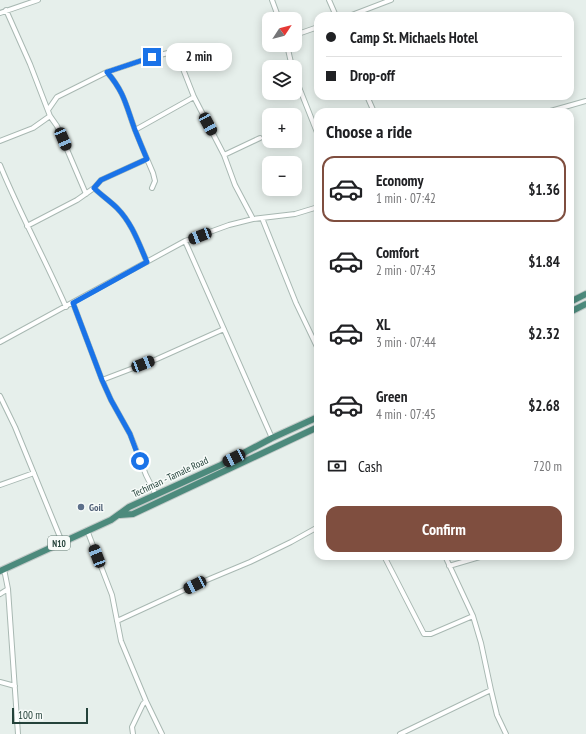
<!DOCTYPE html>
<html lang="en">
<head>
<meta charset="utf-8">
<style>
  body { margin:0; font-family:"PT Sans Narrow",sans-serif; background:#f6f6f6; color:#202124; height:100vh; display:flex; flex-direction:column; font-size:15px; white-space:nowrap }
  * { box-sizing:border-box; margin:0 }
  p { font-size:13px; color:#757577 }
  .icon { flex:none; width:22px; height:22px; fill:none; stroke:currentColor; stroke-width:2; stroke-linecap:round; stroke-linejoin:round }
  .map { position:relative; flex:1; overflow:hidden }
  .side { position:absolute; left:314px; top:108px; width:260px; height:452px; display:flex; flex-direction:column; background:#fff; border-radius:12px; box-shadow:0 2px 10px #0003 }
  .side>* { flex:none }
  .top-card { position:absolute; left:314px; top:12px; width:260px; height:88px; border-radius:12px; box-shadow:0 2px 10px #0003; display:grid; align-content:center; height:88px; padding:0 12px; background:#fff }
  .needle { width:26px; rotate:54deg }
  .buttons { position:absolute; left:262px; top:12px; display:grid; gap:8px }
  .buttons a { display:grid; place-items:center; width:40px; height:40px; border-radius:8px; background:#fff; box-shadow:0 2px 10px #0003; font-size:20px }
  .scale { position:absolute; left:12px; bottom:10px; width:76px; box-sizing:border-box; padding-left:4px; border:2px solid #24423a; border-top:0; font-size:11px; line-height:14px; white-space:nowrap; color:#24423a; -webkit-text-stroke:3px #f7fbf9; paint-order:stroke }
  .end { position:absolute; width:18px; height:18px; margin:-9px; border:5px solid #1a73e8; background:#fff; box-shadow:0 0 0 2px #fff }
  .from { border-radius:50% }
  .bubble { position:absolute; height:28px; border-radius:12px; background:#fff; box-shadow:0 2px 10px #0003; font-size:13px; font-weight:700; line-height:28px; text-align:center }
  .car { position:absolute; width:12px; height:24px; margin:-12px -6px; border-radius:5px; box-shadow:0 0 3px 1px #0007; background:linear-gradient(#222 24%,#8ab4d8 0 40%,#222 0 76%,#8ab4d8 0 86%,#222 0) }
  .top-card b { display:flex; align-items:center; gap:14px; height:38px; font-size:15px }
  .top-card b+b { border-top:1px solid #e0e0e0 }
  .top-card i { width:10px; height:10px; background:#202124 }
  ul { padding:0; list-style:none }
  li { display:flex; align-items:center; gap:12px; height:66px; margin:0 8px 6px; padding:0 4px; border:2px solid transparent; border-radius:12px }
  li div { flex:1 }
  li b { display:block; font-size:15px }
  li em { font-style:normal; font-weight:700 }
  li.active { border-color:#7f4e3f }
  li>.icon { width:36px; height:36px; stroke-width:1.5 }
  h2 { padding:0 12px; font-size:18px; line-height:48px }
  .pay { display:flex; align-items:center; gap:10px; height:44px; padding:0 12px; font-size:15px }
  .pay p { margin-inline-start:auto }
  .cta { display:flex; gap:8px; margin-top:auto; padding:8px 12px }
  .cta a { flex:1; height:46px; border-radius:12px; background:#7f4e3f; color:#fff; font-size:16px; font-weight:700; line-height:46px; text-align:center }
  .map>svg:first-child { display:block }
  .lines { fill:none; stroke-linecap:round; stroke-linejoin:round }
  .minor-casing { stroke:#a8b8b2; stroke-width:6 }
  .trunk-casing { stroke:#c2cac8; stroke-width:8 }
  .minor { stroke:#fff; stroke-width:4 }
  .trunk { stroke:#4c8a7c; stroke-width:6 }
  .route { stroke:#1a73e8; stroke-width:5 }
  .service-dot { fill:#5c6f8a; stroke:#f7fbf9; stroke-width:1.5 }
  .labels { text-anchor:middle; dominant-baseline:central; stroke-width:3; stroke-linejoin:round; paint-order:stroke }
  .shield { fill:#f7fbf9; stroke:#637a73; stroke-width:1 }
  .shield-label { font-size:9px; font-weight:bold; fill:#24423a }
  .street-label { font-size:10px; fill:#24423a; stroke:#f7fbf9 }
  .service-label { font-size:10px; font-weight:bold; fill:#4e5e75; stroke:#f7fbf9; text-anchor:start }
</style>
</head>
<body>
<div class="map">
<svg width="586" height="734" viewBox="0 0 586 734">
  <rect width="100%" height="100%" fill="#e6efeb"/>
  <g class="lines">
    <defs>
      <path id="minor" d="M272,0L279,19
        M329,0L336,16
        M6,10L30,64L50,116L57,126L86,194
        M0,13L38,0
        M349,16L391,0
        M295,35L318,27
        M287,45L292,67
        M107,72C125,93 126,106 135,130C141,145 147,159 153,173L155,181L152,188
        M295,77L318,135
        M367,96L374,112
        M48,110L57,97L107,72L152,57L176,51L194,97L224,155L235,185L253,219
        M547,112L586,101
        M135,130L194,97
        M0,141L33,128L50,116
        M224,155L260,138
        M0,165C20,214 45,259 66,307
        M94,188C101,195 110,201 117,208C132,223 139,244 147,262
        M262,218L296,303L318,349
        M27,226L77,200L94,188L101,180L147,159
        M185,241L272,438
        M73,303L102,380L111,400L130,434L146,475L156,495
        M0,342L185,241L229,225L253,219L295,214L318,207
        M102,380L157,359L224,329
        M0,396L15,427L62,542
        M0,485L34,473
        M87,530L112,595L121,641L146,701L162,734
        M384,556L424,634H431L473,616
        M449,566L483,556
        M4,569L8,589L18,734
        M0,594L8,589
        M117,621L195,585L250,562L291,542L318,527
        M0,682L15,686
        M491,690L497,715L506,734
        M133,734L132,727L143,704L146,701
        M400,734L491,690L481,643L473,616L445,556"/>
      <path id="trunk" d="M570,302L586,294
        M570,312L586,304
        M120,515L133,514L318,427
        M0,571L111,520L129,507L221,465L272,438L318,417"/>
    </defs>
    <use href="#minor" class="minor-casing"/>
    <use href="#trunk" class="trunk-casing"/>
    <use href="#minor" class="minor"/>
    <use href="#trunk" class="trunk"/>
  </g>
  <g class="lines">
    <path class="route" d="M140,461L130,434L111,400L102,380L73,303L147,262C139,244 132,223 117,208C110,201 101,195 94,188L101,180L147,159C143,150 139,140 135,130C126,106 125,93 107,72L152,57"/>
  </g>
  <circle class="service-dot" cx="81" cy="507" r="4"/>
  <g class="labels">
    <rect class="shield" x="48" y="536" width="22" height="14" rx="3"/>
    <g class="shield-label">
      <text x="59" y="543">N10</text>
    </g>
    <g class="street-label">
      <text transform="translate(170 477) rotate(-25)">Techiman - Tamale Road</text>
    </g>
    <g class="service-label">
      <text x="89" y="507">Goil</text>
    </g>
  </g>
</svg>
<div class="buttons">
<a><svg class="needle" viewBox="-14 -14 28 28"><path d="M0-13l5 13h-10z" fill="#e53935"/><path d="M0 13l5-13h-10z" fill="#757577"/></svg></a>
<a><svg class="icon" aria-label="layers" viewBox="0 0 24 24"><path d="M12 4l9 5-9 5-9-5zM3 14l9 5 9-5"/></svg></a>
<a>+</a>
<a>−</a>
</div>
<div class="scale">100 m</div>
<i class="end from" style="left:140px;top:461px"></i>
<i class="end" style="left:152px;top:57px"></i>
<div class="bubble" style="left:166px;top:43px;width:66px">2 min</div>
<i class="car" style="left:208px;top:124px;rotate:152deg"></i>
<i class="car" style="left:63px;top:139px;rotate:157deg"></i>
<i class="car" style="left:200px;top:236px;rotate:249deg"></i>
<i class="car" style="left:143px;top:364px;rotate:69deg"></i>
<i class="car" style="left:234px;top:458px;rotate:243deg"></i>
<i class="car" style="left:97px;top:556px;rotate:339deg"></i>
<i class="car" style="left:195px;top:585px;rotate:244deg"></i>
<div class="top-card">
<b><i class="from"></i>Camp St. Michaels Hotel</b>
<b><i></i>Drop-off</b>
</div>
<section class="side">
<h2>Choose a ride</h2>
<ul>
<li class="active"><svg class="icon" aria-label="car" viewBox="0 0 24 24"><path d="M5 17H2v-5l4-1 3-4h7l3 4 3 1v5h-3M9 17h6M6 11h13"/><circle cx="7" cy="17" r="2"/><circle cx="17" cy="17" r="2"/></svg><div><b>Economy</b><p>1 min · 07:42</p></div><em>$1.36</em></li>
<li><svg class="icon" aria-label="car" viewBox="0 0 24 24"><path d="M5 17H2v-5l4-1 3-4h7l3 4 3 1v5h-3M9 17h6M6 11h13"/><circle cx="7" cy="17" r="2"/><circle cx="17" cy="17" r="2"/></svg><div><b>Comfort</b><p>2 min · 07:43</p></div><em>$1.84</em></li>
<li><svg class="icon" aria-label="car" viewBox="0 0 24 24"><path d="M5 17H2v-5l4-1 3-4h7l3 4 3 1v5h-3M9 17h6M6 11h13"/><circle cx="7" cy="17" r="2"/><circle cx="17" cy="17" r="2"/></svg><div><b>XL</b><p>3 min · 07:44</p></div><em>$2.32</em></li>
<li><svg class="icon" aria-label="car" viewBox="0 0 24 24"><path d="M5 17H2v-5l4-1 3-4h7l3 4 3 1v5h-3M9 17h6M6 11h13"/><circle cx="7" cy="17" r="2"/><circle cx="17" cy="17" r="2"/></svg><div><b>Green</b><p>4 min · 07:45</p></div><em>$2.68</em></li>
</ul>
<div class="pay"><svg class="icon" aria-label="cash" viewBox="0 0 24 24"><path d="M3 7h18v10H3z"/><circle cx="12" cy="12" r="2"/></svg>Cash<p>720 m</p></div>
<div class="cta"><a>Confirm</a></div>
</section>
</div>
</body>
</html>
